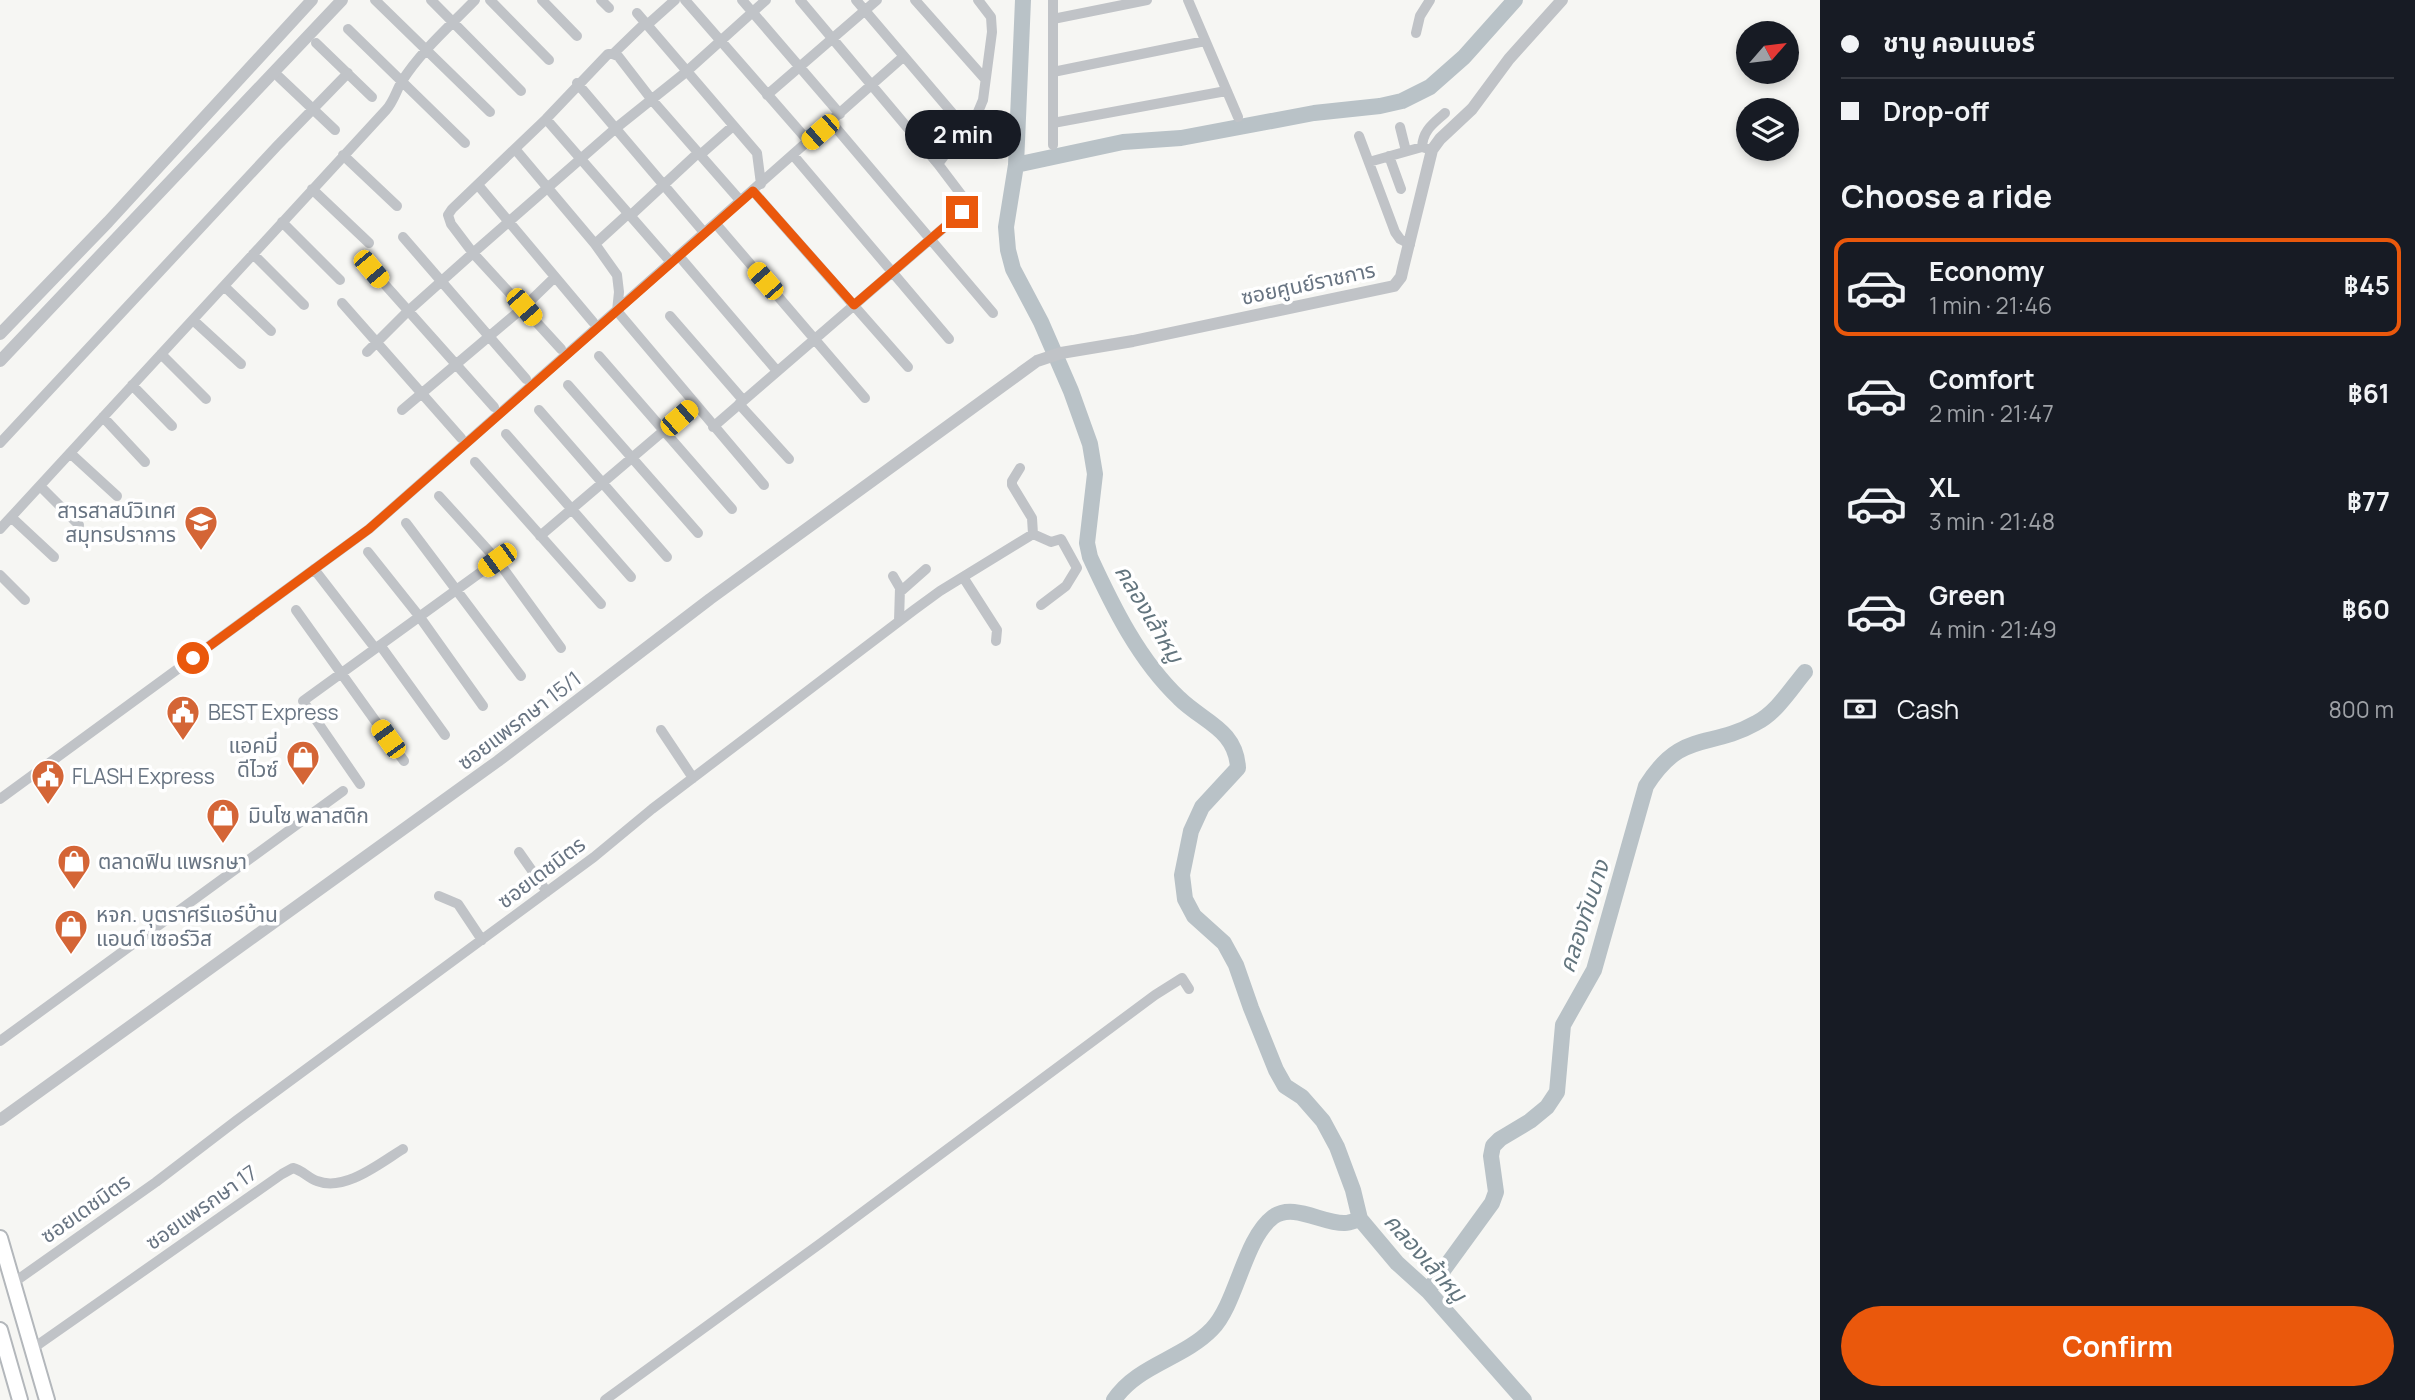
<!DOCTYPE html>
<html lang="en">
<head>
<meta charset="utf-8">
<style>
  body { margin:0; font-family:Manrope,"Noto Sans Thai",sans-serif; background:#20242c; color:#f1f3f6; height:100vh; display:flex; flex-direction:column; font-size:26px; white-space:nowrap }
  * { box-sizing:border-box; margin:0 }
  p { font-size:23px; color:#9ea1a6 }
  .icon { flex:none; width:38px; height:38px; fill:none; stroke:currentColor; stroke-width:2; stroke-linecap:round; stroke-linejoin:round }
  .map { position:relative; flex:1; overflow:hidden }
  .details { display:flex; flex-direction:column; background:#171b24; width:595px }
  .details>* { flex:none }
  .guide { display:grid; align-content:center; height:154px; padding:0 21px; background:#171b24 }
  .needle { width:46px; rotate:62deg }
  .fabs { position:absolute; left:1736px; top:21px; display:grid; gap:14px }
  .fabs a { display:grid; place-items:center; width:63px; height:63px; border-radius:50%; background:#171b24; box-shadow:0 4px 10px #0003; font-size:35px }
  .end { position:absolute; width:32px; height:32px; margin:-16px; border:9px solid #ea580c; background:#fff; box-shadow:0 0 0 4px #fff }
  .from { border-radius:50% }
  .bubble { position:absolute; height:49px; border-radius:24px; background:#171b24; box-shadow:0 4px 10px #0003; font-size:23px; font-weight:700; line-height:49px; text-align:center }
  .car { position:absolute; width:21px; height:42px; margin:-21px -10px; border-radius:9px; box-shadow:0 0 5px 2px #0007; background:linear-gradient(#f5c518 24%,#345 0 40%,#f5c518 0 76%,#345 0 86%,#f5c518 0) }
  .guide b { display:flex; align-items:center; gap:24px; height:66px; font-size:26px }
  .guide b+b { border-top:2px solid #363941 }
  .guide i { width:18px; height:18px; background:#f1f3f6 }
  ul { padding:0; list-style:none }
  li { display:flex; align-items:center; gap:21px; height:98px; margin:0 14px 10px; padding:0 7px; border:4px solid transparent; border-radius:14px }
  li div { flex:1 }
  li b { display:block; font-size:26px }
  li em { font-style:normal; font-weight:700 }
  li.selected { border-color:#ea580c }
  li>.icon { width:63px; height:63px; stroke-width:1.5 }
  h2 { padding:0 21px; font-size:32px; line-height:84px }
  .pay { display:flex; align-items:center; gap:18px; height:77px; padding:0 21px; font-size:26px }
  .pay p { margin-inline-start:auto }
  .primary-button { display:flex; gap:14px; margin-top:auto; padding:14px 21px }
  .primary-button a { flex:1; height:80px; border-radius:42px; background:#ea580c; color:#fff; font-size:28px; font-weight:700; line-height:80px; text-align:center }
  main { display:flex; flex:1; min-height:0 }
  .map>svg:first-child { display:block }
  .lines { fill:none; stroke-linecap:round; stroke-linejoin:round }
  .river { stroke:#b9c2c7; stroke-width:16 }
  .secondary-casing { stroke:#b3b7bb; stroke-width:18 }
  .minor { stroke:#c0c3c7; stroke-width:10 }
  .tertiary { stroke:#c0c3c7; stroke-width:12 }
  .secondary { stroke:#fff; stroke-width:14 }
  .route { stroke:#ea580c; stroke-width:9 }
  .labels { text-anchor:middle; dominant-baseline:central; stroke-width:7; stroke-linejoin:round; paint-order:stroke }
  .street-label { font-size:21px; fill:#687482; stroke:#fff }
  .poi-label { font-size:21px; fill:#687482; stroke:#fff; text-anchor:start }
  .water-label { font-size:23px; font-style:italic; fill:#63757e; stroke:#fff }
</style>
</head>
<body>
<main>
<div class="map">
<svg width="1820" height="1400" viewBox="0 0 1820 1400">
  <rect width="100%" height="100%" fill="#f6f6f3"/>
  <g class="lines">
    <path class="river" d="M1023,0L1016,165L1006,227L1008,250L1013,269L1041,322L1071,391L1090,444L1095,474L1087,543L1090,557C1113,607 1139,660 1179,698C1203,722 1236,729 1238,768L1202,807L1191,831L1182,875L1185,899L1194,916L1224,943L1236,965L1251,1008L1276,1070L1285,1086L1302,1097L1323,1121L1337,1147L1353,1190L1360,1219L1397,1263L1428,1291L1524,1400
      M1016,165L1123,142L1181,138L1314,113L1380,106L1402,101L1430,87L1464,57L1515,0
      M1428,1291L1492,1203L1496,1192L1491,1156L1493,1146L1500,1139L1530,1121L1547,1107L1557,1092L1563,1025L1594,970L1646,786C1682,729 1708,750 1756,723C1777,712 1790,690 1805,672
      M1114,1400C1137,1365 1183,1359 1212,1329C1237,1303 1244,1239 1273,1217C1293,1202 1323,1224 1345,1223C1350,1223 1356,1220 1360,1219"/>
    <defs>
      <path id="secondary" d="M0,1238L47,1400
        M0,1330L20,1400"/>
    </defs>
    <use href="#secondary" class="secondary-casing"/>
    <path class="minor" d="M375,0L490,112
      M431,0L521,91
      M490,0L549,60
      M542,0L577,36
      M601,0L609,8
      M685,0L809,142
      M742,0L840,114
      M856,0L965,128
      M915,0L985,79
      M1188,0L1238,117
      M637,13L757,153L761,184
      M1053,19L1147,0
      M647,25L675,0
      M348,29L465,143
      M1416,33L1420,16L1430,0
      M316,43L372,97
      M613,54L618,56L652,100L738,198
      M1053,72L1205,41
      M279,77L335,130
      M577,83L702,230
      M767,95L877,0
      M546,119L668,259
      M831,122L993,313
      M1053,123L1226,91
      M1400,127L1406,151
      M1359,136L1395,232L1400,239L1410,244
      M1053,145V0
      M1422,147C1423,130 1433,124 1445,113
      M515,149L595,244L617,275L619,292L617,311L764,485
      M343,155L397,206
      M700,155L733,126
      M793,155L949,339
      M1389,156L1401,189
      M1369,162L1422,147L1432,150
      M938,164L965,128L975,119L983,100L992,32L991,17L978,0
      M478,185L593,322
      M312,189L369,243
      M753,191L908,367
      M630,216L698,153
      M282,222L340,280
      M716,224L865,398
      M403,237L526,379
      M595,244L629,213
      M253,254L304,305
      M679,256L777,371
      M371,269L494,407
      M224,286L271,331
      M342,303L461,438
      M670,316L743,400
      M193,320L241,364
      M561,349L473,253L451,224L448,215L452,209L546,119L608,54H613L645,23
      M367,352L407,312L473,253L616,128L686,72L766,0
      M161,354L206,399
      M599,356L732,509
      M132,385L172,426
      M568,385L698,533
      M739,404L789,459
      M402,410L524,307L555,277
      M539,410L667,557
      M103,417L145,462
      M713,427L962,212L965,205L963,197L938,164L800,0
      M506,434L631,577
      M0,443L277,146L348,73
      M70,453L117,496
      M475,462L601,604
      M40,486L79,525
      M439,496L497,560L561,648
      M11,517L54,557
      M406,523L521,676
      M0,529L386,110C394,101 396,91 402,81C421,51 450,26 475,0
      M1033,534L1051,542L1061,539L1077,568L1066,586L1041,605
      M540,536L694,405
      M368,552L419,616L483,706
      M314,569L375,648
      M0,575L25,600
      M893,576L900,588L899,621
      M963,577L997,630L996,641
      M900,592L926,569
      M296,610L404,761
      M380,645L445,735
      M661,730L693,778
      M360,784L303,701L510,551
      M0,799L369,529L903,57
      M519,852L547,892
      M439,896L458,904L482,940
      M0,1041L343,791
      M13,1283L156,1182L237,1120L594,857L652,809L914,610L940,591L1033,534L1032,518L1012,485V481L1020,468
      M32,1349L282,1174L293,1168C302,1170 308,1178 317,1181C345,1192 380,1163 403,1149
      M605,1400L821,1243L1155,995L1182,978L1189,989"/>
    <path class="tertiary" d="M0,334L108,222L312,0
      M0,361L342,0
      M0,1120L498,761L710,599L1037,361L1061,353L1133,341L1394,286L1401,277L1403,268L1432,150L1440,139L1472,109L1509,59L1562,0"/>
    <use href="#secondary" class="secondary"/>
  </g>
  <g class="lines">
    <path class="route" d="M193,658L369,529L753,191L854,305L962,212"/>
  </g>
  <defs>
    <symbol id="school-pin" viewBox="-11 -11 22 30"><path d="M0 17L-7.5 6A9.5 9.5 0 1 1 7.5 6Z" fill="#d46536" stroke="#fff"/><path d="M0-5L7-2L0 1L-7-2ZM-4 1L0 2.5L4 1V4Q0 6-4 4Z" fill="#fff"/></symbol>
    <symbol id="civic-pin" viewBox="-11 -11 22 30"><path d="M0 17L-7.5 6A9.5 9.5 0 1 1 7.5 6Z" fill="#d46536" stroke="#fff"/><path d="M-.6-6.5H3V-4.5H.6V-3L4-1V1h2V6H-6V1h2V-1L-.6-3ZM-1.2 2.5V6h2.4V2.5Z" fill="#fff"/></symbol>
    <symbol id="shop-pin" viewBox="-11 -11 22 30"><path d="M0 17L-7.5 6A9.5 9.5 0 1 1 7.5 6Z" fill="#d46536" stroke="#fff"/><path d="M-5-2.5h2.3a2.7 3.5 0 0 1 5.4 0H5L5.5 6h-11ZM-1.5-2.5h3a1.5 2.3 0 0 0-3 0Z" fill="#fff"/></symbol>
  </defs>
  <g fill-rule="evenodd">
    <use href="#school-pin" x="182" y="503" width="38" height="52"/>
    <use href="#civic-pin" x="164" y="693" width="38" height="52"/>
    <use href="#shop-pin" x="284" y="738" width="38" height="52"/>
    <use href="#civic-pin" x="29" y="757" width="38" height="52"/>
    <use href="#shop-pin" x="204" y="796" width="38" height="52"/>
    <use href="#shop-pin" x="55" y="842" width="38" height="52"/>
    <use href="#shop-pin" x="52" y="907" width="38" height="52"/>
  </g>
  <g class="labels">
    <g class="street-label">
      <text transform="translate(1308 283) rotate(-12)">ซอยศูนย์ราชการ</text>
      <text transform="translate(519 720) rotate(-37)">ซอยแพรกษา 15/1</text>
      <text transform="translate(541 872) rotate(-37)">ซอยเดชมิตร</text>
      <text transform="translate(201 1207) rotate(-35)">ซอยแพรกษา 17</text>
      <text transform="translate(85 1208) rotate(-35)">ซอยเดชมิตร</text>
    </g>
    <g class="poi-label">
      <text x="176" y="510" text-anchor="end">สารสาสน์วิเทศ<tspan x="176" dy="24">สมุทรปราการ</tspan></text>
      <text x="208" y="712">BEST Express</text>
      <text x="278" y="745" text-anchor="end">แอคมี่<tspan x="278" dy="24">ดีไวซ์</tspan></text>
      <text x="72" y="776">FLASH Express</text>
      <text x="248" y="815">มินโซ พลาสติก</text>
      <text x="98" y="861">ตลาดฟิน แพรกษา</text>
      <text x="96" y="914">หจก. บุตราศรีแอร์บ้าน<tspan x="96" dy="24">แอนด์ เซอร์วิส</tspan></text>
    </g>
    <g class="water-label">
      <text transform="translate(1150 613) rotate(59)">คลองเล้าหมู</text>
      <text transform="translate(1583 916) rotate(-72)">คลองทับนาง</text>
      <text transform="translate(1426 1257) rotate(48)">คลองเล้าหมู</text>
    </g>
  </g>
</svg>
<div class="fabs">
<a><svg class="needle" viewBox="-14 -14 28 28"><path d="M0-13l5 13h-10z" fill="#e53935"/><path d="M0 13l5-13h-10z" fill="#9ea1a6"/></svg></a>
<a><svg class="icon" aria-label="layers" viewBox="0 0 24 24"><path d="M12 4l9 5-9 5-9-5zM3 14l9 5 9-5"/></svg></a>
</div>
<i class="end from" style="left:193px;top:658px"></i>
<i class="end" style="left:962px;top:212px"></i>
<div class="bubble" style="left:905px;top:110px;width:116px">2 min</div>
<i class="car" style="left:820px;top:132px;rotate:229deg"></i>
<i class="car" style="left:371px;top:269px;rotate:140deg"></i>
<i class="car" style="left:765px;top:281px;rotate:319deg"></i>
<i class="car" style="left:524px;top:307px;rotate:139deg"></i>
<i class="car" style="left:679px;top:418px;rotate:49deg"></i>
<i class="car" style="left:497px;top:560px;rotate:234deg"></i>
<i class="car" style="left:388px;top:739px;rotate:324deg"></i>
</div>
<section class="details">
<div class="guide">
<b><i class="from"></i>ชาบู คอนเนอร์</b>
<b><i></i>Drop-off</b>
</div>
<h2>Choose a ride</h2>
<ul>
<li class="selected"><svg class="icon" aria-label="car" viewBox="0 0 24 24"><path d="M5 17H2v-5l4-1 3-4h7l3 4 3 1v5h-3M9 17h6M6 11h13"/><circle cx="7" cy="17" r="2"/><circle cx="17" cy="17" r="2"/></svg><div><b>Economy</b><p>1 min · 21:46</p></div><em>฿45</em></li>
<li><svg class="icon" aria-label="car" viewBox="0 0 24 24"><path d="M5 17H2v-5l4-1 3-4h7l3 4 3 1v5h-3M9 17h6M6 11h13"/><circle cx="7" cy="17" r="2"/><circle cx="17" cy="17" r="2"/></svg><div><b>Comfort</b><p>2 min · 21:47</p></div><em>฿61</em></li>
<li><svg class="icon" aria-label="car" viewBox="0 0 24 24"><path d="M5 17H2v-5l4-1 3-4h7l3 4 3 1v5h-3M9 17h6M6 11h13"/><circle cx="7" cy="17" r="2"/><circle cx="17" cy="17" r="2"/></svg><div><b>XL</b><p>3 min · 21:48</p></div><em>฿77</em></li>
<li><svg class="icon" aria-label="car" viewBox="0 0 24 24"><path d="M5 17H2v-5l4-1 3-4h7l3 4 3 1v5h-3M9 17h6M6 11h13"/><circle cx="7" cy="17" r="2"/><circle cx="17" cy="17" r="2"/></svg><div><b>Green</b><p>4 min · 21:49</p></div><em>฿60</em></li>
</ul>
<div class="pay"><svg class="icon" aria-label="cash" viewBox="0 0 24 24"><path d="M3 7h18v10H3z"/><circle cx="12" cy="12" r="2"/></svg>Cash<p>800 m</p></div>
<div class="primary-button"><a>Confirm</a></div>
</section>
</main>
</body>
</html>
